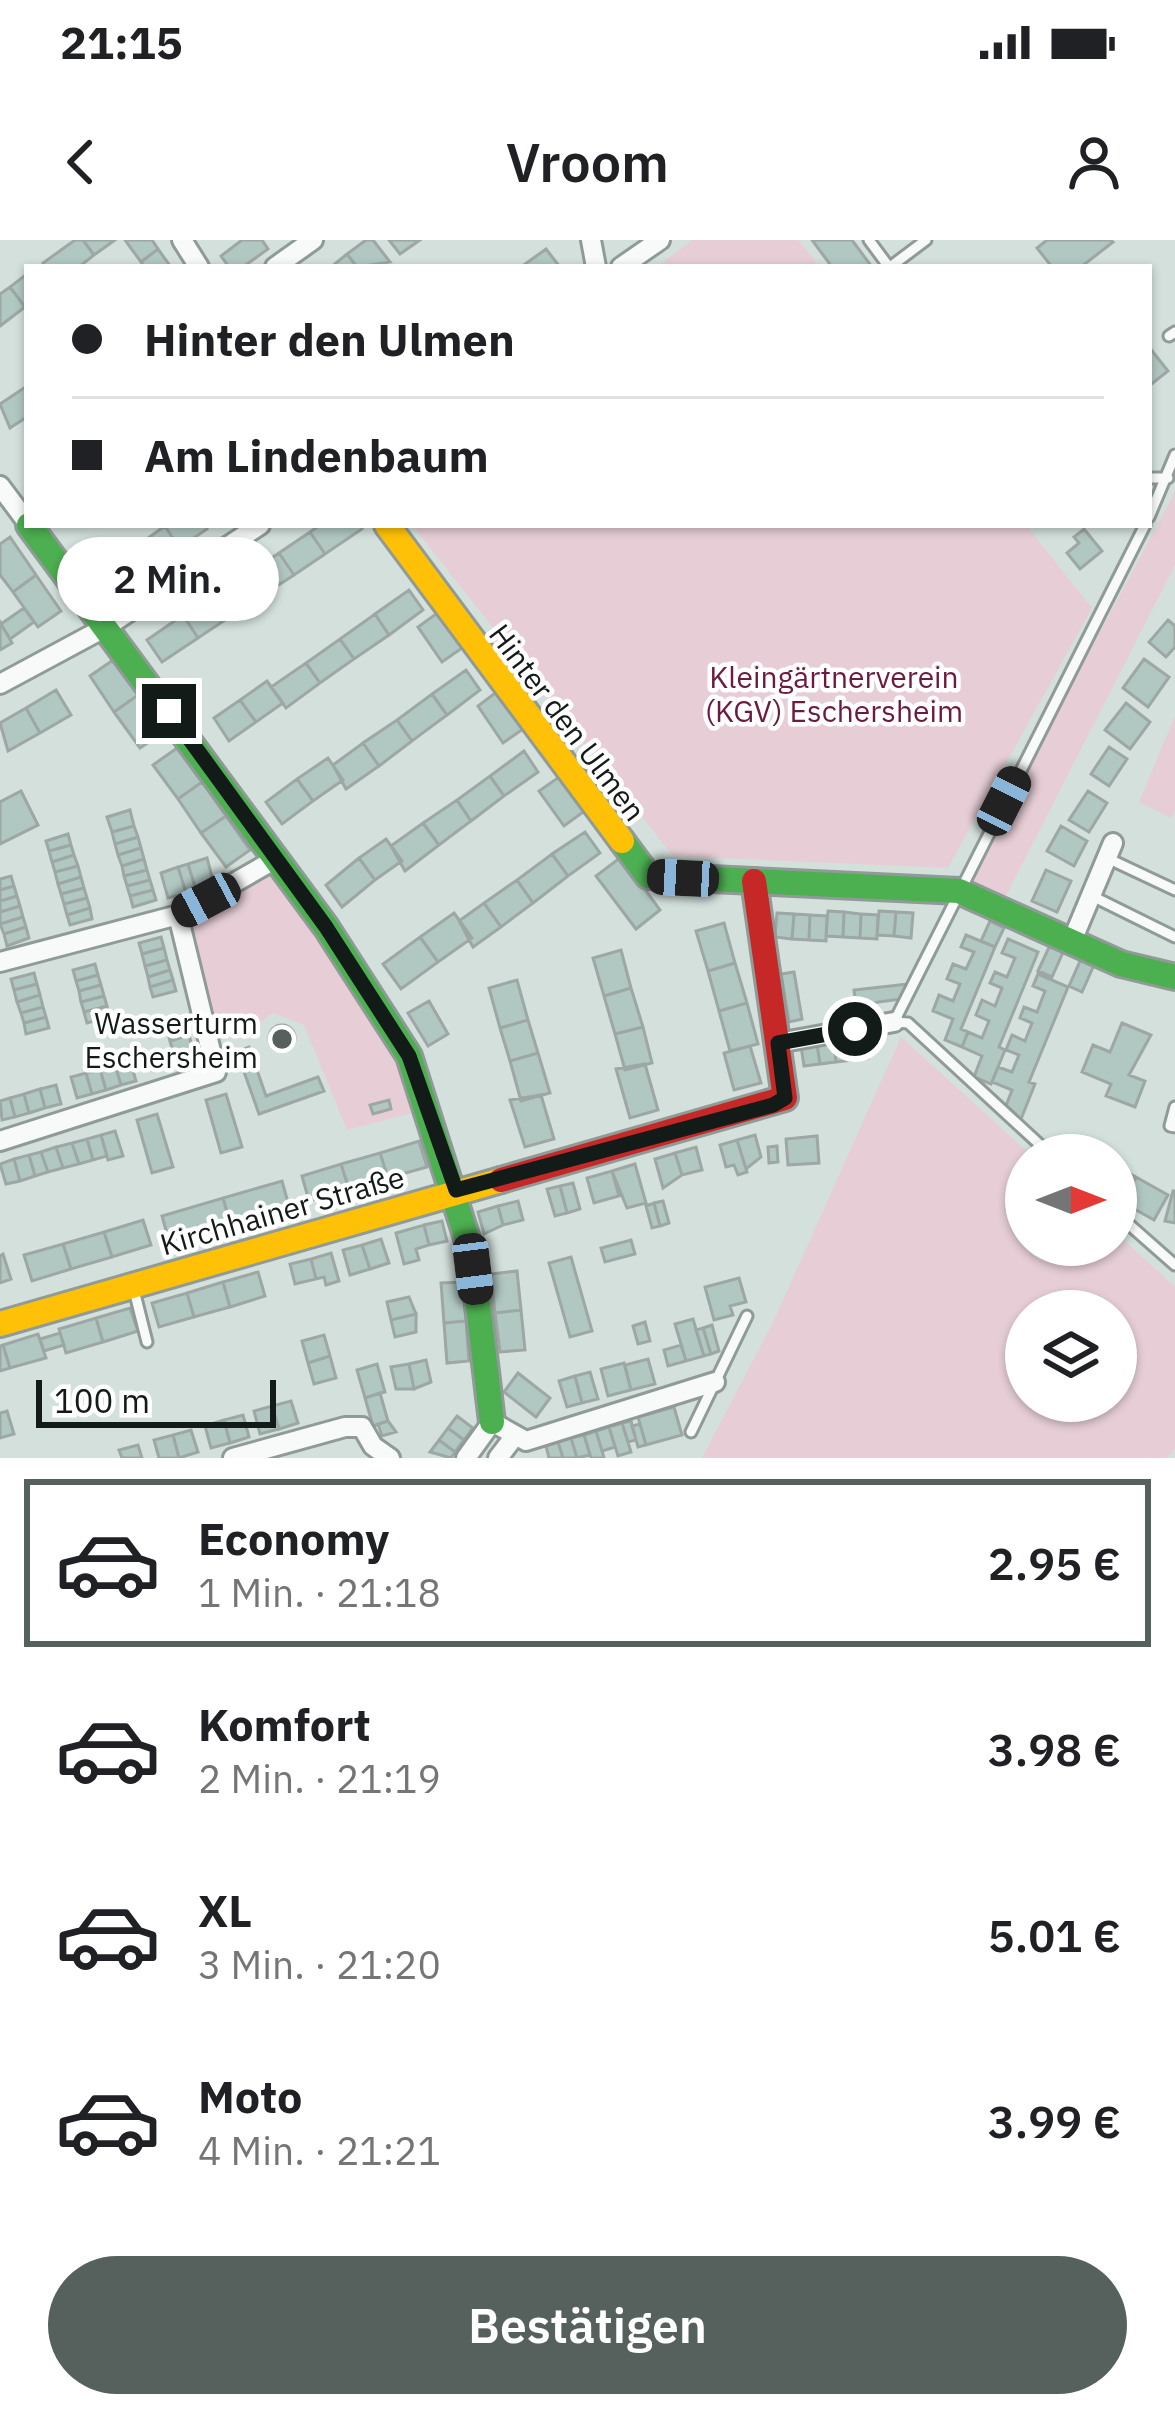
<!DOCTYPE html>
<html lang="de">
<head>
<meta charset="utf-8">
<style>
  body { margin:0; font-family:"IBM Plex Sans",sans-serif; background:#f6f6f6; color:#202124; height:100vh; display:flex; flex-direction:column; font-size:45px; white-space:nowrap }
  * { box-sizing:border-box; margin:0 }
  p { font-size:39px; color:#757577 }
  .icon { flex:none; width:66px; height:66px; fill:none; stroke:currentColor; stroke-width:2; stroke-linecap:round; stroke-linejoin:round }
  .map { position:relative; height:1218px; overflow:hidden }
  .side { display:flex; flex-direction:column; background:#fff; flex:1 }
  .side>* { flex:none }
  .hud { position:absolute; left:24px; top:24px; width:1128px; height:264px; border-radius:0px; box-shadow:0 3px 9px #0004; display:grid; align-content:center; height:264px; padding:0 48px; background:#fff }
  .needle { width:78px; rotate:90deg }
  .buttons { position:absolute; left:1005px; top:894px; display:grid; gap:24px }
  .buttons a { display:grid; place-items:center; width:132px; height:132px; border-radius:50%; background:#fff; box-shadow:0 3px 9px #0004; font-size:60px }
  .scale { position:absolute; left:36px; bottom:30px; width:240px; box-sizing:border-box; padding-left:12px; border:6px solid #121b18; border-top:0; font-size:33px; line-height:42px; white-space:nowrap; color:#121b18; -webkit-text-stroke:9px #fff; paint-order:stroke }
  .end { position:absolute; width:54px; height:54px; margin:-27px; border:15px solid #121b18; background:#fff; box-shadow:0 0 0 6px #fff }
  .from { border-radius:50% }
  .bubble { position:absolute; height:84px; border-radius:42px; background:#fff; box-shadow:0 3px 9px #0004; font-size:39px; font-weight:600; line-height:84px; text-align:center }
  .car { position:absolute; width:36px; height:72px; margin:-36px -18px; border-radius:15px; box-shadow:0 0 9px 3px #0007; background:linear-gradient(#222 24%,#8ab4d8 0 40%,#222 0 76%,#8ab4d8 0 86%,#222 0) }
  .hud b { display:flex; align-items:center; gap:42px; height:114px; font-size:45px }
  .hud b+b { border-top:3px solid #e0e0e0 }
  .hud i { width:30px; height:30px; background:#202124 }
  ul { padding:21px 0 0; list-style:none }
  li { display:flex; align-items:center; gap:36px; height:168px; margin:0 24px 18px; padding:0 24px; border:6px solid transparent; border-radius:0px }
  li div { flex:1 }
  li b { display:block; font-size:45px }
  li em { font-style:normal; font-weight:600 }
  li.active { border-color:#56605d }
  li>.icon { width:108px; height:108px; stroke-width:1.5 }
  .cta { display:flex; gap:24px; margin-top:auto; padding:24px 48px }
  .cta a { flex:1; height:138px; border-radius:72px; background:#56605d; color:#fff; font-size:48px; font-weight:600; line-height:138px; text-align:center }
  .status { display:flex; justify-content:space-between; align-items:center; height:84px; padding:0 60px; background:#fff; direction:ltr }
  .status svg { height:33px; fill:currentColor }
  header { display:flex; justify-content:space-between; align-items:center; height:156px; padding:0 48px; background:#fff; font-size:54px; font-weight:600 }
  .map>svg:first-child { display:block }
  .green { fill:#e7ced6; fill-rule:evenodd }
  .building { fill:#b1c7c2; stroke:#9da7a4; stroke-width:3 }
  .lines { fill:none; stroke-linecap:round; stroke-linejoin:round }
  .lane-casing { stroke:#909b97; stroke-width:15 }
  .street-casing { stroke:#909b97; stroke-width:24 }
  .fast-casing { stroke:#909b97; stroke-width:30 }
  .slow-casing { stroke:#909b97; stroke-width:30 }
  .jam-casing { stroke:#909b97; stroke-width:30 }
  .lane { stroke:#f8fafa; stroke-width:9 }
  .street { stroke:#f8fafa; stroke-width:18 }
  .fast { stroke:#4caf50; stroke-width:24 }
  .slow { stroke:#ffc107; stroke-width:24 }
  .jam { stroke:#c62828; stroke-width:24 }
  .route { stroke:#121b18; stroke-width:15 }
  .poi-dot { fill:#56605d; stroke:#fff; stroke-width:4.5 }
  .labels { text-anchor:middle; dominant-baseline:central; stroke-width:9; stroke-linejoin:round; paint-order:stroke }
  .park-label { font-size:30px; fill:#6d1a40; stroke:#fff }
  .street-label { font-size:30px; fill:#121b18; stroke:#fff }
  .poi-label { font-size:30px; fill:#121b18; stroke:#fff; text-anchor:end }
</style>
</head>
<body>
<div class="status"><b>21:15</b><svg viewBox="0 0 49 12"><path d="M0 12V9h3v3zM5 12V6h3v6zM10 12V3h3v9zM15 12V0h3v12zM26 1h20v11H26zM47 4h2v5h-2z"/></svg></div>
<header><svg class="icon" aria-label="back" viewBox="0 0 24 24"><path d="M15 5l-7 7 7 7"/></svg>Vroom<svg class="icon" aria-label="person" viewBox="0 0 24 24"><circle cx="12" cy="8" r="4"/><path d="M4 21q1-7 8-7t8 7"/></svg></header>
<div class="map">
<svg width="1175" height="1218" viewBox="0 0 1175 1218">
  <rect width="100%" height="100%" fill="#d3e0dc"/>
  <path class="green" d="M693,0H798L820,27H656Z
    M1175,252V325L1006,656L965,645Z
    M412,285H1026L1092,368L948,628L673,616Z
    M1175,476V571L1171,578L1139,562Z
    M270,632L395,815L416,872L347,890L304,785L273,773L253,788L247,774L213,777L192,681Z
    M901,797L1031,915H1026V1005H1116V993L1175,1047V1208L1167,1218H702L774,1080ZM1026,1071H1116V1161H1026Z"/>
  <path class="building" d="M75,0H83L94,15L79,27H46L43,23Z
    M83,0H115L94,15Z
    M125,0H152L158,9L141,22Z
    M242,0H262L268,9L243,27H229L221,16Z
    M366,0H373L390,22L357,27L347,14Z
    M389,0H420L400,14Z
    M812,0H852L872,27H832Z
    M1047,0H1111L1113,2L1081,27H1052L1037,8Z
    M158,9L171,27H144L141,22Z
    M546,9L560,27H521Z
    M347,14L357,27H331Z
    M27,34V66L25,67L10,47Z
    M10,47L25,67L0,86V54Z
    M1149,107L1168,131L1149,146Z
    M27,146V177L10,188L0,164Z
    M205,285L207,289L179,308L165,286Z
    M320,285H359L362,289L325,314L310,292Z
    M165,286L179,308L150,326L137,306Z
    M1084,289L1102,311L1080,329L1067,313L1079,303L1074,297Z
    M310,292L325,314L294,335L279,313Z
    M10,297L36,335L13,352L0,335V304Z
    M137,306L150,326L119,346L106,327Z
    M279,313L294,335L263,355L249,333Z
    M249,333L263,355L231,376L217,354Z
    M36,335L61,371L38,387L13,352Z
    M409,350L423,370L389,395L375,374Z
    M217,354L231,376L198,398L183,375Z
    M24,368L34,382L10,399L1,384Z
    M440,371L465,406L442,422L418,387Z
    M375,374L389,395L354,419L340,399Z
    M183,375L198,398L162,422L147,400Z
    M1168,380L1175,386V407L1166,417L1149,402Z
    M0,382L12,403L0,410Z
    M340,399L354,419L320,443L306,423Z
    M1144,419L1169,437L1148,467L1123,448Z
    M113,420L138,455L114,472L90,436Z
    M306,423L320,443L286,468L271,447Z
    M466,430L480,450L447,475L432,454Z
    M267,441L283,463L256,482L240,460Z
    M56,450L71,475L40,493L26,468Z
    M499,450L526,487L503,503L478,466Z
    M432,454L447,475L412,501L397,480Z
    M138,455L164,492L140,508L114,472Z
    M240,460L256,482L229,501L214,478Z
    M1126,463L1150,482L1130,509L1105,490Z
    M26,468L40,493L8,511L0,483Z
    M397,480L412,501L379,526L363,503Z
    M363,503L379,526L346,549L333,525Z
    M1109,507L1127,519L1109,546L1091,534Z
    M177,508L202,542L178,559L153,525Z
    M524,511L538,532L504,556L490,536Z
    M328,518L343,540L313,561L297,539Z
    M562,535L586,570L564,586L539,551Z
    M490,536L504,556L471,581L457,560Z
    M297,539L313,561L282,584L266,562Z
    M202,542L226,576L201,593L178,559Z
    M21,551L38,585L0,604V562Z
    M1088,551L1107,563L1089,592L1069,580Z
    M457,560L471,581L439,605L423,583Z
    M130,570L134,586L112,592L107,577Z
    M226,576L250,610L226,627L201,593Z
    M423,583L439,605L405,631L391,606Z
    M134,586L138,597L115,604L112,592Z
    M1061,586L1087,601L1074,626L1047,611Z
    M585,592L600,613L568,636L552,614Z
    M68,594L71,605L49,611L46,601Z
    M138,597L141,608L118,615L115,604Z
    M386,599L402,621L375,640L359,618Z
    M71,605L74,615L52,622L49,611Z
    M141,608L144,619L122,626L118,615Z
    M552,614L568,636L533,663L517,640Z
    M74,615L78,626L55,632L52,622Z
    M621,617L660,670L636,689L596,636Z
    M207,618L214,644L196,650L188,624Z
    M359,618L375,640L342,667L326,645Z
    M144,619L147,630L124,636L122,626Z
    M188,624L196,650L186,653L178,627Z
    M78,626L81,637L58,644L55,632Z
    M178,627L186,653L168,658L161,633Z
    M147,630L150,640L127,646L124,636Z
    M1046,630L1071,641L1057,672L1032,661Z
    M11,636L14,646L0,650V639Z
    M81,637L84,648L61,654L58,644Z
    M150,640L153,650L130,656L127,646Z
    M517,640L533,663L501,687L484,663Z
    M14,646L17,656L0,661V650Z
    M84,648L87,658L64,664L61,654Z
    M153,650L156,660L133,667L130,656Z
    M17,656L20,666L0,672V661Z
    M87,658L90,668L67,675L64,664Z
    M484,663L501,687L473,707L459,681Z
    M20,666L23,677L0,684V672Z
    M90,668L92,679L70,685L67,675Z
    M828,671L844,672L843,697L826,696Z
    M879,671L896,672L894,696L877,695Z
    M844,672L861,674L860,698L843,697Z
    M896,672L913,673L911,698L894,696Z
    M454,673L472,698L438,722L420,697Z
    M777,673L794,674L792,699L775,697Z
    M794,674L810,675L809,700L792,699Z
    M861,674L878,675L877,699L860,698Z
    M810,675L827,676L826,701L809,700Z
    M23,677L26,687L4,694L0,684Z
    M990,681L1004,688L995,707L981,701Z
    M724,683L735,723L708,731L696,691Z
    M26,687L29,698L7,706L4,694Z
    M966,695L995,707L961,789L968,792L962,807L945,800L953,779L933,771L939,755L953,761L960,744L947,739L953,724L966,729L974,712L961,707Z
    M161,697L164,708L142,714L139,703Z
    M420,697L438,722L401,749L383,724Z
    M1008,699L1038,712L999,807L1005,810L991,844L974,837L982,816L962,807L968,792L982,798L989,781L976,775L982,760L995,766L1002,748L990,743L995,732L1007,737L1015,718L1002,713Z
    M1050,705L1064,710L1052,737L1038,731Z
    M164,708L167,720L145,726L142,714Z
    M621,710L631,748L604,756L593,718Z
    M1081,719L1094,725L1082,752L1069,746Z
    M167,720L170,730L148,737L145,726Z
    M735,723L747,763L719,771L708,731Z
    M95,724L98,735L76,741L73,730Z
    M170,730L173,740L150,747L148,737Z
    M794,732L802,779L789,782L781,734Z
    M34,733L37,744L14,750L11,739Z
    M1038,734L1068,747L1029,842L1035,844L1021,879L1004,871L1012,850L992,842L998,827L1012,832L1019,815L1006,810L1012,795L1025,801L1032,783L1020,778L1024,767L1037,772L1045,751L1033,746Z
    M98,735L101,745L79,751L76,741Z
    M173,740L176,751L153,757L150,747Z
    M517,740L528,780L500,788L489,748Z
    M37,744L40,755L17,762L14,750Z
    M908,744L902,759L856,765L854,750Z
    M101,745L104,756L81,762L79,751Z
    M631,748L643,787L615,794L604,756Z
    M40,755L43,767L21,773L17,762Z
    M104,756L107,766L84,772L81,762Z
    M429,761L448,794L428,806L408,773Z
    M747,763L758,804L730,811L719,771Z
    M107,766L110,777L87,783L84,772Z
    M43,767L46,777L24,783L21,773Z
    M46,777L49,788L26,794L24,783Z
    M185,780L189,795L170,801L166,786Z
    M528,780L538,813L510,821L500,788Z
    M1122,783L1151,795L1129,835L1145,841L1135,867L1106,856L1111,844L1082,832L1093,805L1110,812Z
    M269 798a13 13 0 1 1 26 0a13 13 0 1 1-26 0Z
    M643,787L652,823L625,830L615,794Z
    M189,795L193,810L174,815L170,801Z
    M866,798L868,818L852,820L850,800Z
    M850,800L852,820L836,822L834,802Z
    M834,802L836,822L820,824L817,804Z
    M817,804L820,824L804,826L801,806Z
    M750,806L761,843L734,850L724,813Z
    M249,807L266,856L318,837L324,851L259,874L237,812Z
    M193,810L197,825L178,830L174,815Z
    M538,813L550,853L521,861L510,821Z
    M130,821L136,841L121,845L115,825Z
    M645,824L658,870L630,878L616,829Z
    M115,825L121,845L106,850L100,829Z
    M100,829L106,850L92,854L86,833Z
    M86,833L92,854L77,858L71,837Z
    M56,845L61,864L45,868L40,849Z
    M40,849L45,868L29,873L24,854Z
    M24,854L29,873L15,877L10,858Z
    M226,854L242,907L221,913L206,860Z
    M541,855L554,899L525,907L510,860Z
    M10,858L15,877L2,880L0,861Z
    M389,860L391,869L373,874L370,865Z
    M157,874L173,927L152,933L137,880Z
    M115,891L123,916L108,920L101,895Z
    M101,895L107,916L93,920L87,899Z
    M755,895L761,917L746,929L737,900Z
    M817,896L819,923L788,925L786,899Z
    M87,899L93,920L79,924L72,903Z
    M737,900L747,932L738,935L734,925L726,927L720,905Z
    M419,901L427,927L388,938L380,913Z
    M72,903L79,924L63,928L56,907Z
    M777,906L778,922L769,923L768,907Z
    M56,907L63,928L48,932L41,912Z
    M696,907L702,930L682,935L675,913Z
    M41,912L48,932L35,936L29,915Z
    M380,913L388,938L349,949L341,924Z
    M675,913L682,935L663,948L655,919Z
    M29,915L35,936L20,941L14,919Z
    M14,919L20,941L6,944L0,924Z
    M341,924L349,949L309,961L302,936Z
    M635,924L646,963L627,968L612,931Z
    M1116,926L1136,937L1122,962L1116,959Z
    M612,931L619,956L594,963L587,938Z
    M1136,937L1168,955L1154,980L1122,962Z
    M282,941L289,966L230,983L223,958Z
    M573,943L580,969L567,973L560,946Z
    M560,946L567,973L555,976L547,949Z
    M1173,951H1175V983L1165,981Z
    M223,958L230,983L169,1001L162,976Z
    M518,961L523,980L503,985L498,966Z
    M663,961L669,983L660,986L654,963Z
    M654,963L660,986L652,988L646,966Z
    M498,966L503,985L484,994L478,972Z
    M143,980L151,1005L112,1017L104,992Z
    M442,981L447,1001L429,1005L424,985Z
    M424,985L429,1005L416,1009L419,1020L404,1024L396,993Z
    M104,992L112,1017L71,1029L63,1004Z
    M381,999L389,1023L370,1029L362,1005Z
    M631,1000L635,1014L605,1022L601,1008Z
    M63,1004L71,1029L32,1041L24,1015Z
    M362,1005L370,1029L350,1035L343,1010Z
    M331,1013L339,1041L326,1045L324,1037L316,1039L311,1019Z
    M3,1014L11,1039L0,1043V1016Z
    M571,1017L592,1091L570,1097L549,1023Z
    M311,1019L316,1039L295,1044L290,1024Z
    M517,1031L521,1070L495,1073L491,1034Z
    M258,1032L265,1056L230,1067L223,1042Z
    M739,1038L746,1062L730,1066L733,1075L714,1080L705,1047Z
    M223,1042L230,1067L194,1077L187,1053Z
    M462,1042L466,1081L444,1083L441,1043Z
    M187,1053L194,1077L159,1087L152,1063Z
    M409,1057L416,1074L391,1080L387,1062Z
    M130,1068L138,1091L103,1102L96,1078Z
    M521,1070L525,1110L500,1112L495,1073Z
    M416,1074V1092L395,1097L391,1080Z
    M96,1078L103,1102L66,1113L59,1089Z
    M693,1079L704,1116L686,1121L675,1084Z
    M466,1081L469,1121L447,1123L444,1083Z
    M645,1082L650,1101L638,1104L633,1086Z
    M712,1085L719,1111L711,1114L703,1088Z
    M703,1088L711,1114L704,1116L696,1090Z
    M60,1093L64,1105L44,1111L40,1099Z
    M38,1094L46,1118L10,1128L3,1105Z
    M324,1095L330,1116L308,1123L302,1101Z
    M3,1105L10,1128L0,1131V1106Z
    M681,1105L686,1121L668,1126L664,1110Z
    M330,1116L336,1138L314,1144L308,1123Z
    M648,1119L655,1144L631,1150L625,1125Z
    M426,1120L431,1142L414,1149L409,1124Z
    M624,1123L631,1150L608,1156L601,1129Z
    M377,1124L385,1152L365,1158L357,1130Z
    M409,1124L414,1149H396L391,1127Z
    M590,1132L598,1159L582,1163L575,1136Z
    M518,1133L550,1158L536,1177L504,1152Z
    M575,1136L582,1163L567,1167L559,1141Z
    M380,1153L388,1181L373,1186L365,1158Z
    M291,1161L298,1183L279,1189L272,1166Z
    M272,1166L279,1189L260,1194L254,1171Z
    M674,1167L682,1195L646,1205L638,1177Z
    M7,1171L14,1194L0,1198V1173Z
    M243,1175L249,1197L230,1203L224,1180Z
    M457,1176L473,1188L464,1200L448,1188Z
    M224,1180L230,1203L211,1208L205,1186Z
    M388,1181L396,1192L382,1196L378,1184Z
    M631,1181L636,1200L628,1202L622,1183Z
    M622,1183L631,1212L618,1216L609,1187Z
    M640,1184L646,1205L638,1207L632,1186Z
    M609,1187L615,1207L602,1211L596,1191Z
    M448,1188L464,1200L455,1212L439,1200Z
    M191,1190L198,1212L179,1218L173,1195Z
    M596,1191L602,1211L604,1218H591L584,1195Z
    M173,1195L179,1218H159L154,1200Z
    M584,1195L590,1215L577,1218L571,1198Z
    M571,1198L577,1218H563L558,1202Z
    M439,1200L455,1212L451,1218L430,1212Z
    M558,1202L563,1218H549L546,1206Z
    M138,1205L142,1218H122L119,1210Z"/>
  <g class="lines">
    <defs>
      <path id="lane" d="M869,0L889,27
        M890,27L926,0
        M1169,96L1175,92
        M1149,238H1168
        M1149,277L1175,215
        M1107,618L1175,650
        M1092,656L1175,697
        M1175,867L1170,886L1175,887
        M1051,915L908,783L894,782L1145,285
        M1116,973L1175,1025
        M134,1050L147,1102
        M691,1192L747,1076"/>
      <path id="street" d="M182,0L199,27
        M591,0L596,27
        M275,27L313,0
        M621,27L660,0
        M0,246L27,282
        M0,444L106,387L260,285
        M1072,701L1113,603
        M0,722L178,675L274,620
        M778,803L894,782
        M0,901L216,832L178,675
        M233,1218L345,1187H362L373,1206L390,1218
        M466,1218L492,1182L526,1201L715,1142
        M498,1218L514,1197"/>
      <path id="fast" d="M29,285L326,687L409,816L472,1014L492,1182
        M622,601L648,636L959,651L1121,724L1175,737"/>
      <path id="slow" d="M387,285L622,601
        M0,1084L501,940"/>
      <path id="jam" d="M501,940L785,858L754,641"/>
    </defs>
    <use href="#lane" class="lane-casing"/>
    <use href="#street" class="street-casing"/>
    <use href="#fast" class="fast-casing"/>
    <use href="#slow" class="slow-casing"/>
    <use href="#jam" class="jam-casing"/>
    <use href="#lane" class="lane"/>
    <use href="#street" class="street"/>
    <use href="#fast" class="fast"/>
    <use href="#slow" class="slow"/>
    <use href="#jam" class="jam"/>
  </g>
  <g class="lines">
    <path class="route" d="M169,471L326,687L409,816L456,950L773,865L785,858L778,803L855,789"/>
  </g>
  <circle class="poi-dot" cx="282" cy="799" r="12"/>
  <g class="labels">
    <g class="park-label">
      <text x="834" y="436">Kleingärtnerverein<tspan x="834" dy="34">(KGV) Eschersheim</tspan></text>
    </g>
    <g class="street-label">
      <text transform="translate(568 482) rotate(53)">Hinter den Ulmen</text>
      <text transform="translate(282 970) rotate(-16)">Kirchhainer Straße</text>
    </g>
    <g class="poi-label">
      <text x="258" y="782">Wasserturm<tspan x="258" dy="34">Eschersheim</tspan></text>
    </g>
  </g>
</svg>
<div class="buttons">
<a><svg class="needle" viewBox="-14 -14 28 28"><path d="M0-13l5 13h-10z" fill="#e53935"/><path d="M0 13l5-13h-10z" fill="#757577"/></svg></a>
<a><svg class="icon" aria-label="layers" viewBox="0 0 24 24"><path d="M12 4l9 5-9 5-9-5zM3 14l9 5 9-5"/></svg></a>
</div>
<div class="scale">100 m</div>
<i class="end from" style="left:855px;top:789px"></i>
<i class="end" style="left:169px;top:471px"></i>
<div class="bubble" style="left:57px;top:297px;width:222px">2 Min.</div>
<i class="car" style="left:1004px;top:561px;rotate:27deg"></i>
<i class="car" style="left:683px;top:638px;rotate:273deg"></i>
<i class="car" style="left:206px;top:660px;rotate:242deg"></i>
<i class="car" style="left:473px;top:1029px;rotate:173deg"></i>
<div class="hud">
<b><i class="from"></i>Hinter den Ulmen</b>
<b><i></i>Am Lindenbaum</b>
</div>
</div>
<section class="side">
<ul>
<li class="active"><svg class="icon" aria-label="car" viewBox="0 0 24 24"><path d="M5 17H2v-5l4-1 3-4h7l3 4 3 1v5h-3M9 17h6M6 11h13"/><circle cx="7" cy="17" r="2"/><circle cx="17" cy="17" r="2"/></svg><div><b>Economy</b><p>1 Min. · 21:18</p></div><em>2.95 €</em></li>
<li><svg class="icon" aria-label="car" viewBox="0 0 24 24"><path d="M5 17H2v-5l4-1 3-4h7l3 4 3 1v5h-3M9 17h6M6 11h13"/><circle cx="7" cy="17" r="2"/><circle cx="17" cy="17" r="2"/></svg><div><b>Komfort</b><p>2 Min. · 21:19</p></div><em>3.98 €</em></li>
<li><svg class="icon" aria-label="car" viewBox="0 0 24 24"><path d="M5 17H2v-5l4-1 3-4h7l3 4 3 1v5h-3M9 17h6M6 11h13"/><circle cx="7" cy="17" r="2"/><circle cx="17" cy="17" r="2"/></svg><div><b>XL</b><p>3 Min. · 21:20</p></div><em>5.01 €</em></li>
<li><svg class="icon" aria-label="car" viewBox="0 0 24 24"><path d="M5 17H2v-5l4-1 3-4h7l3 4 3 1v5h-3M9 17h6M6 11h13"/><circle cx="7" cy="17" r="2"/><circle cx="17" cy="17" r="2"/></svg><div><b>Moto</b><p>4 Min. · 21:21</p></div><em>3.99 €</em></li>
</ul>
<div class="cta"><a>Bestätigen</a></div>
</section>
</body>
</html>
